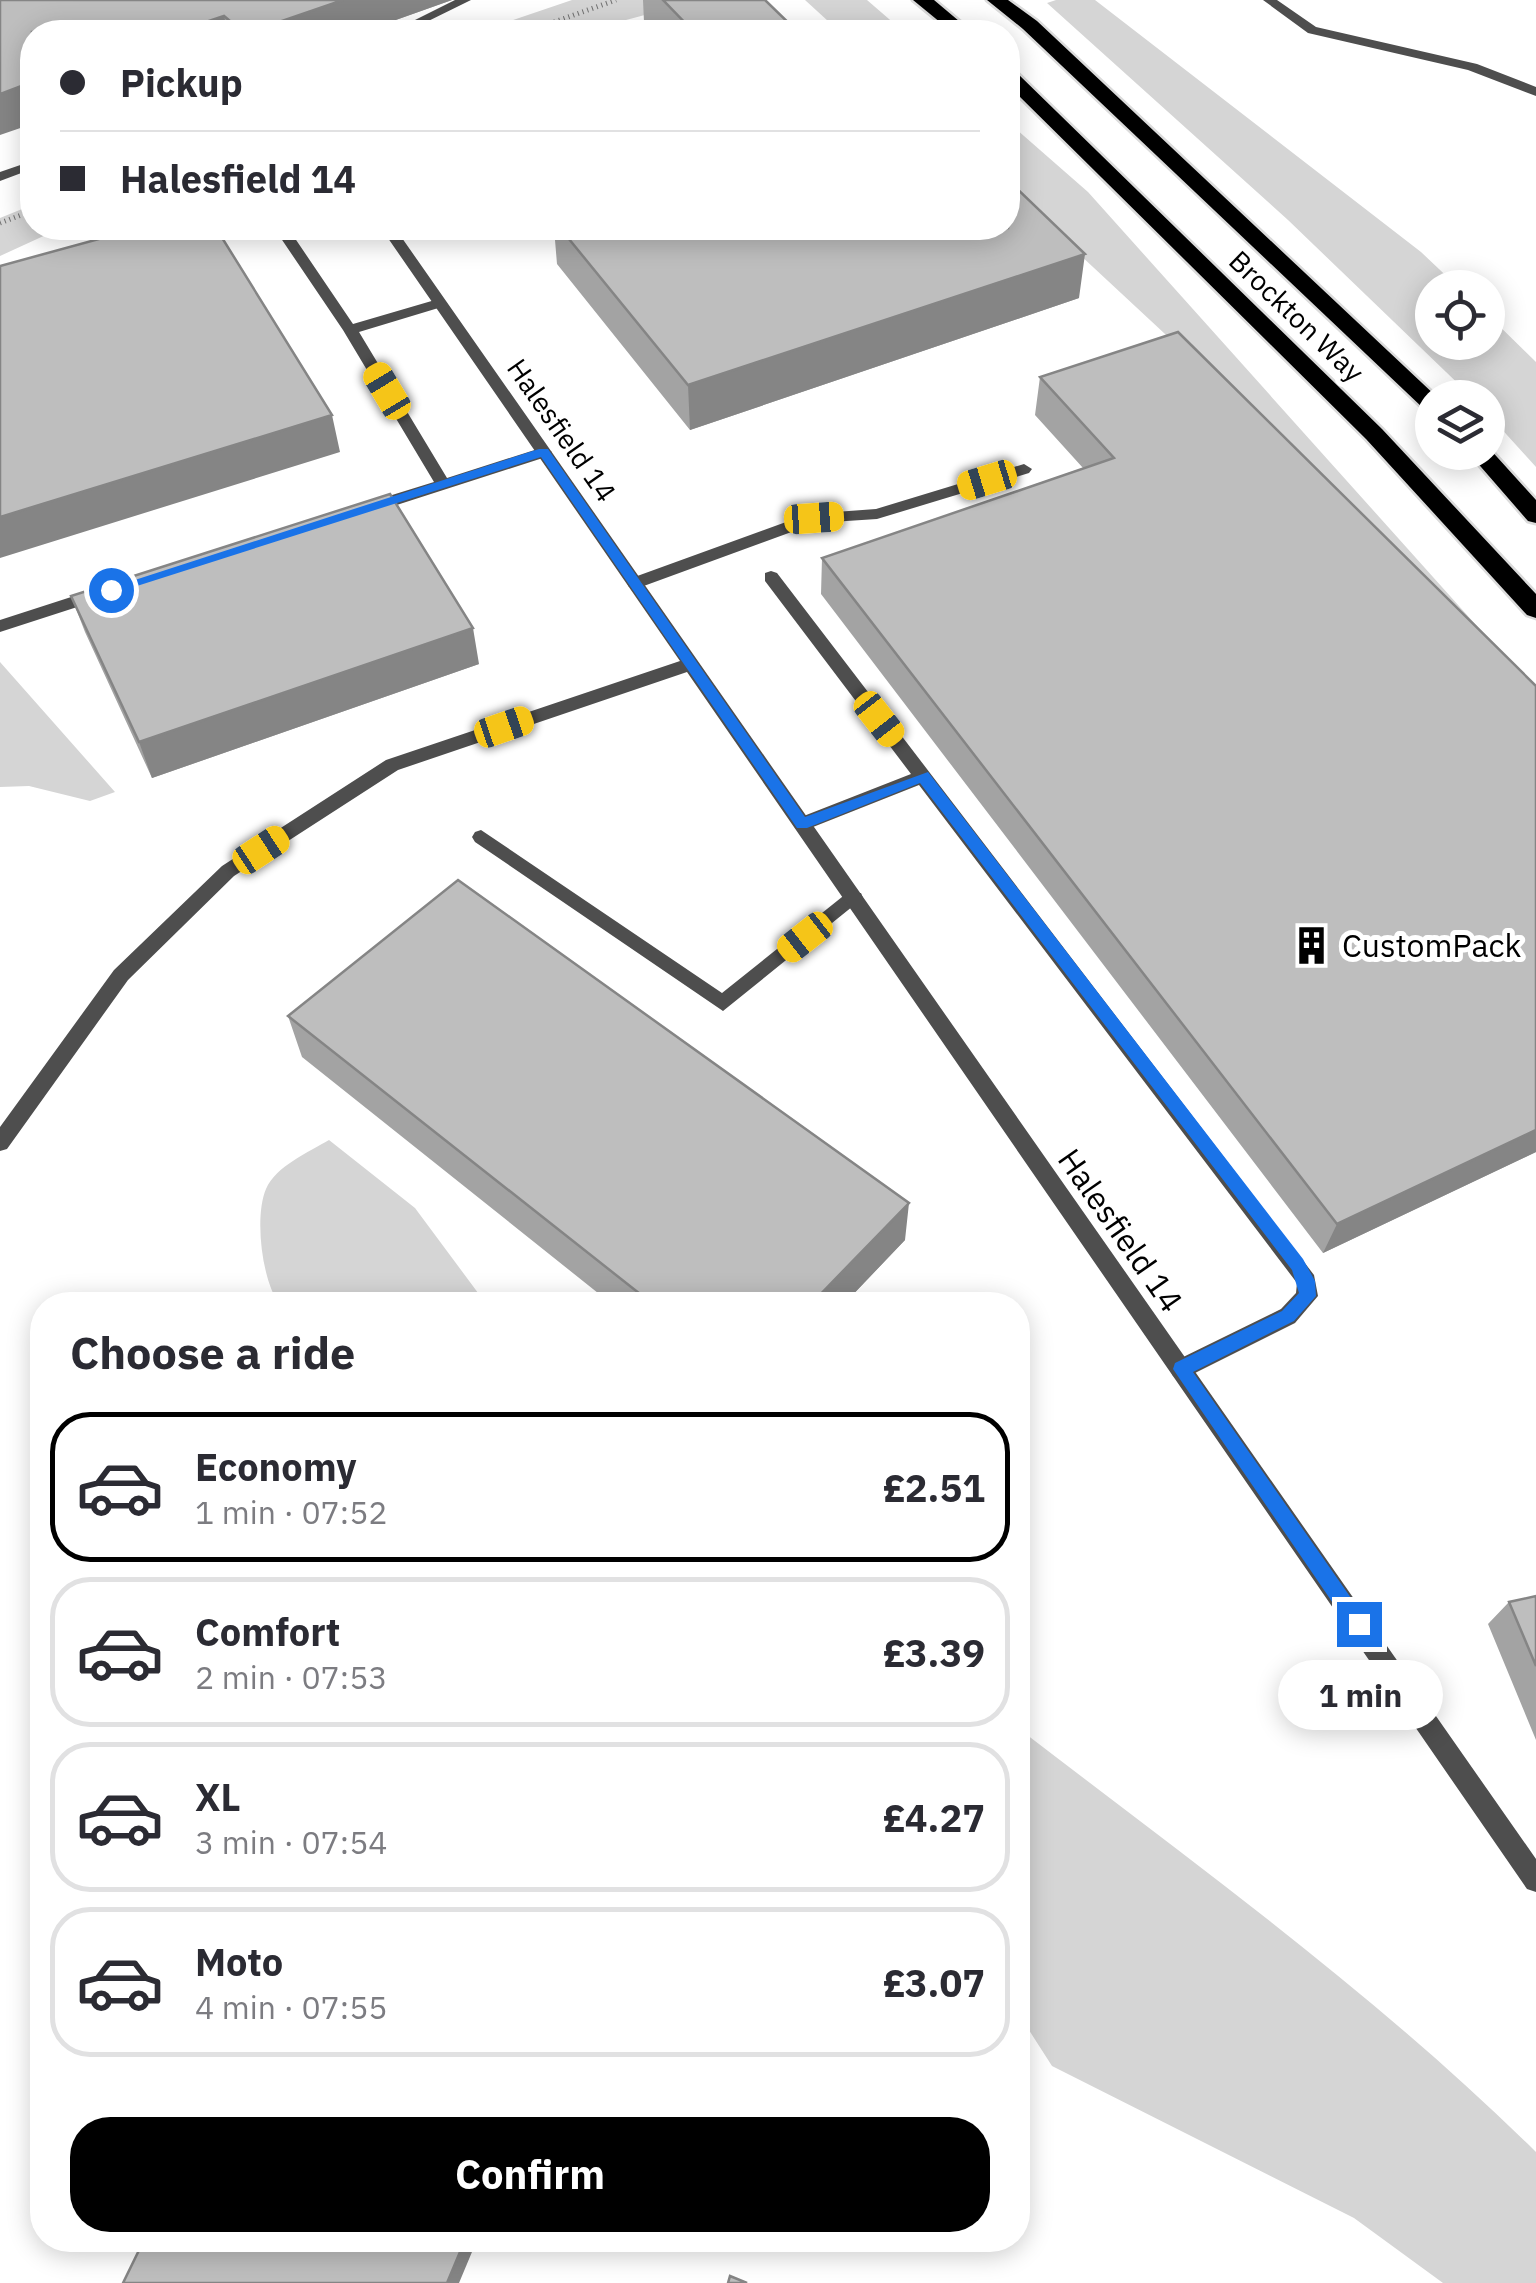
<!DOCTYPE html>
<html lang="en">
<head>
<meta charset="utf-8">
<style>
  body { margin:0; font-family:"IBM Plex Sans",sans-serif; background:#f2f2f3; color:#2b2b33; height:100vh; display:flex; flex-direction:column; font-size:38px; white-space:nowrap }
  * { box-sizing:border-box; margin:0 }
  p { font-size:32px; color:#7c7c81 }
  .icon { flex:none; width:55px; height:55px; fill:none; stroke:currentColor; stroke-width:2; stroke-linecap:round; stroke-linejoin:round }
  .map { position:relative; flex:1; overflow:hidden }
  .panel { position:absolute; left:30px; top:1292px; width:1000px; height:960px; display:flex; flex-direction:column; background:#fff; border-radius:40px; box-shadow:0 5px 25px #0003 }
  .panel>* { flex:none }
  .banner { position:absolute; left:20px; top:20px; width:1000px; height:220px; border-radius:40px; box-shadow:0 5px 25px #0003; display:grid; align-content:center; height:220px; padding:0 40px; background:#fff }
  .fabs { position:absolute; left:1415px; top:270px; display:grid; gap:20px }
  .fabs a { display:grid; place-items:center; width:90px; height:90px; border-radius:50%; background:#fff; box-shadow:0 5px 25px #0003; font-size:50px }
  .end { position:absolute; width:45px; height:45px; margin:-22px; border:12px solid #1a73e8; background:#fff; box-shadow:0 0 0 5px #fff }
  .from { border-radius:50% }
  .bubble { position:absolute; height:70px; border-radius:35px; background:#fff; box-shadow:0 5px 25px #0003; font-size:32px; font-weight:800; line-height:70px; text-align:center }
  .car { position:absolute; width:30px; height:60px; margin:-30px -15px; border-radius:12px; box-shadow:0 0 8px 2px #0007; background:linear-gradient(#f5c518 24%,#345 0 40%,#f5c518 0 76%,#345 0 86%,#f5c518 0) }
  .banner b { display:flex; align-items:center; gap:35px; height:95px; font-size:38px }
  .banner b+b { border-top:2px solid #e1e1e2 }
  .banner i { width:25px; height:25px; background:#2b2b33 }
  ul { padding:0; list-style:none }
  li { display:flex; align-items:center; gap:30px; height:150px; margin:0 20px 15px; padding:0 20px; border:5px solid #e1e1e2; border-radius:40px }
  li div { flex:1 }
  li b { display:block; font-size:38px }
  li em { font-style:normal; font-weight:800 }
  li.current { border-color:#000 }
  li>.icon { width:90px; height:90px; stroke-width:1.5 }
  h2 { padding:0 40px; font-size:45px; line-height:120px }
  .cta { display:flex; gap:20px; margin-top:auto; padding:20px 40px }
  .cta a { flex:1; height:115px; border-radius:40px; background:#000; color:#fff; font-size:40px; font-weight:800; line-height:115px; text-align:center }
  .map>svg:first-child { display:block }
  .green { fill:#d5d5d5 }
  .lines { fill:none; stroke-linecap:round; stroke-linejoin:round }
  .highway-casing { stroke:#dbdbdb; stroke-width:5 }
  .path { stroke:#707070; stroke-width:5; stroke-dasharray:1 4; stroke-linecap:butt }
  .lane { fill:#4e4e4e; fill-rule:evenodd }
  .street { fill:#4e4e4e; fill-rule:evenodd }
  .highway { fill:#000; fill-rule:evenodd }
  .wall { fill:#a3a3a3 }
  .shaded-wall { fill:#858585 }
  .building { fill:#bebebe; stroke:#858585; stroke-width:2.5 }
  .route { fill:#1a73e8 }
  .labels { text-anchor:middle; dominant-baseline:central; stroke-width:10; stroke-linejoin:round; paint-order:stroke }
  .far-street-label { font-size:28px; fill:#000; stroke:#fff }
  .poi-label { font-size:32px; fill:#000; stroke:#fff; text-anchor:start }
  .street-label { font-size:32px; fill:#000; stroke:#fff }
</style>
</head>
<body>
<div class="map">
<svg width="1536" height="2283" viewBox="0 0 1536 2283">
  <rect width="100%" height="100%" fill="#fff"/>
  <path class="green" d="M572,0H701L581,32H478Z
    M805,0H867L904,32H840Z
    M1056,0H1095L1421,252L1458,287L1432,288V342H1488V315L1536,362V467L1488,414V398L1472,397L1288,220L1047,3Z
    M1008,122L1088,192L1536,692L1193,360L1008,188Z
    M32,205V228H61L0,256V218Z
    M0,662L115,792L90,801L29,786L0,787Z
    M329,1140L415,1208L487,1305H280C262,1282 254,1217 266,1189C276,1166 309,1152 329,1140Z
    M1018,1728C1195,1864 1377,1995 1536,2152V2283H1443L1354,2218L1052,2066L1018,2013Z"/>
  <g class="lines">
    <defs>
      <path id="highway" d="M913,0H934L972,32H952Z
        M987,0H1008L1037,21L1438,398H1432V411L1424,409L1023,29Z
        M1008,69L1015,71L1382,429L1536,594V618L1527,615L1366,439L1008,85Z
        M1488,447L1536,500V523L1528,521L1468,452H1488Z"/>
    </defs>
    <use href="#highway" class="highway-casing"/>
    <path class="path" d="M526,32L616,0
      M0,223L32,211"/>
    <path class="lane" d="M455,0H471L406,32H391Z
      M32,161V169L0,181V172Z
      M274,228H288L353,324L435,300H445V306L359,332L447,478L544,447L552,452L549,456L375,512H363V504L434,482L343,330Z
      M1024,464L1032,469L1029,473L877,519L816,523L641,587H629L627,583L629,579L808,514L876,509Z
      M771,571L777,573L1314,1275L1318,1296L1295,1323L1189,1376L1181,1379L1173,1376L1170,1369L1173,1362L1281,1309L1296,1293L1297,1283L919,785L808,829H796L793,824L796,819L911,774L765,581V573Z
      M99,588L105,590V598L0,632V620Z
      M481,830L722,993L847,893H861L863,898L723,1011L475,842L472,837L475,832Z"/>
    <path class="street" d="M1263,0H1277L1316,27L1477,64L1536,87V96L1468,70L1308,33Z
      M381,228H395L1536,1859V1892L1527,1889L687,672L398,770L234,876L128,980L7,1149L0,1151V1127L114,970L222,866L386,760L680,661Z"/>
    <use href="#highway" class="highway"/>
  </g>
  <path class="wall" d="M0,0H452L362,32H32Z
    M643,0H765L798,32H654L644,22Z
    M554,228H1008L1079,298L690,430L557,264Z
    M1040,377L1536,686V1152L1323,1253L821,594L822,558L1083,468L1035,415Z
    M71,596L479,664L152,778L85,632Z
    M288,1016L905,1240L843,1305H613L302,1057Z
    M1536,1596V1740L1488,1624L1509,1602Z"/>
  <path class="shaded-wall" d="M343,0H452L362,32H250Z
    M224,16L228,32H176Z
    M32,82V124L0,135V94Z
    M1085,254L1079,298L690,430L688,385Z
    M332,415L340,452L0,558V517Z
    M473,628L479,664L152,778L139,742Z
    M1536,1130V1152L1323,1253L1337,1224Z
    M909,1203L905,1240L843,1305H810Z
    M465,2240H477L459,2283H447Z"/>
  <path class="building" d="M0,0H343L250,32H243L224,16L176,32H32V82L0,94Z
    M663,0H765L798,32H694Z
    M1008,180L1085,254L688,385L560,228H1008Z
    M139,228H216L332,415L0,517V266Z
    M1178,332L1536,686V1130L1337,1224L822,558L1114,458L1040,377Z
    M390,494L473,628L139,742L71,596Z
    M458,880L909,1203L810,1305H654L288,1016Z
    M1536,1596V1666L1509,1602Z
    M144,2240H465L447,2283H123Z
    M730,2276L747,2283H728Z"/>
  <path class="route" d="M539,449H548L805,817L928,772L1303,1259L1315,1281L1316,1296L1294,1321L1193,1372L1365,1618V1631H1352L1173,1369L1175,1363L1282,1311L1299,1293L1292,1270L920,783L807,828H797L541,457L115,593L104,590Z"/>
  <defs>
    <symbol id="building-bare" viewBox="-9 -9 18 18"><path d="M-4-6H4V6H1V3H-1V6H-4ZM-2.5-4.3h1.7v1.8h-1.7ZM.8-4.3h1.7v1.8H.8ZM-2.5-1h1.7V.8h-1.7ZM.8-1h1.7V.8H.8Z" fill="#000" stroke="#fff" stroke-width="2.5" paint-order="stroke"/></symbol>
  </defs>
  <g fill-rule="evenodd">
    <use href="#building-bare" x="1284" y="918" width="55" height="55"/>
  </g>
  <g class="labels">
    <g class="far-street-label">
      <text transform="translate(1297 316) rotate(44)">Brockton Way</text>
      <text transform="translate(562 430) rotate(55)">Halesfield 14</text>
    </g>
    <g class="poi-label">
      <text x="1342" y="945">CustomPack</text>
    </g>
    <g class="street-label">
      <text transform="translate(1121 1230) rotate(55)">Halesfield 14</text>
    </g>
  </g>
</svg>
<div class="fabs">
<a><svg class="icon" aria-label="locate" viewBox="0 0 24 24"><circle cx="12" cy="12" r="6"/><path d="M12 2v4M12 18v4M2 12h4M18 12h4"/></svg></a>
<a><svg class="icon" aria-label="layers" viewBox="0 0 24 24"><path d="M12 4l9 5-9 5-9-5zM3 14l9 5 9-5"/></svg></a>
</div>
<i class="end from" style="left:111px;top:590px"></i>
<i class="end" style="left:1359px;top:1624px"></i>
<div class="bubble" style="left:1278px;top:1660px;width:165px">1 min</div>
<i class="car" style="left:387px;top:391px;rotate:329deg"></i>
<i class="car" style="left:987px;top:480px;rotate:253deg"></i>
<i class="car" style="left:814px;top:518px;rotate:86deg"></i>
<i class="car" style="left:879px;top:719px;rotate:142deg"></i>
<i class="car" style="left:504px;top:727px;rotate:71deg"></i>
<i class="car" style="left:261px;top:850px;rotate:57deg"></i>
<i class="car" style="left:805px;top:937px;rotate:232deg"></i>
<div class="banner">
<b><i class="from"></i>Pickup</b>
<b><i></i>Halesfield 14</b>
</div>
<section class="panel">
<h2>Choose a ride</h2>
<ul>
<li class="current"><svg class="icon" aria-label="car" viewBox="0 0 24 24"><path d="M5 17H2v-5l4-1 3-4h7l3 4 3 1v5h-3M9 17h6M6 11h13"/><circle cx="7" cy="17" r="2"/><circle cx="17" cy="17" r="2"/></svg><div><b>Economy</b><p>1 min · 07:52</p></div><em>£2.51</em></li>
<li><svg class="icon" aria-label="car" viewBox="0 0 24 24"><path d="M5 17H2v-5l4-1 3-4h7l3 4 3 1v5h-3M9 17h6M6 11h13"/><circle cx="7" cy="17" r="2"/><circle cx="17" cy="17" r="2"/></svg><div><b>Comfort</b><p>2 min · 07:53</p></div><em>£3.39</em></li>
<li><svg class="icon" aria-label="car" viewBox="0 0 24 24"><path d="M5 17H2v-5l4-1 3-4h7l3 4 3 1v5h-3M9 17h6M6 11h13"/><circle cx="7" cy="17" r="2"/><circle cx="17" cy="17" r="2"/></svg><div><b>XL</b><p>3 min · 07:54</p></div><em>£4.27</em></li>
<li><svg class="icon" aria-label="car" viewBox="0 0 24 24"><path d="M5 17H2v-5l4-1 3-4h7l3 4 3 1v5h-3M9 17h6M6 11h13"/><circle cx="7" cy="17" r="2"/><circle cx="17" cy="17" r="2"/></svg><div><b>Moto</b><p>4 min · 07:55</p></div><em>£3.07</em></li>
</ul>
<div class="cta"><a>Confirm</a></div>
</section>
</div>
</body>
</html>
